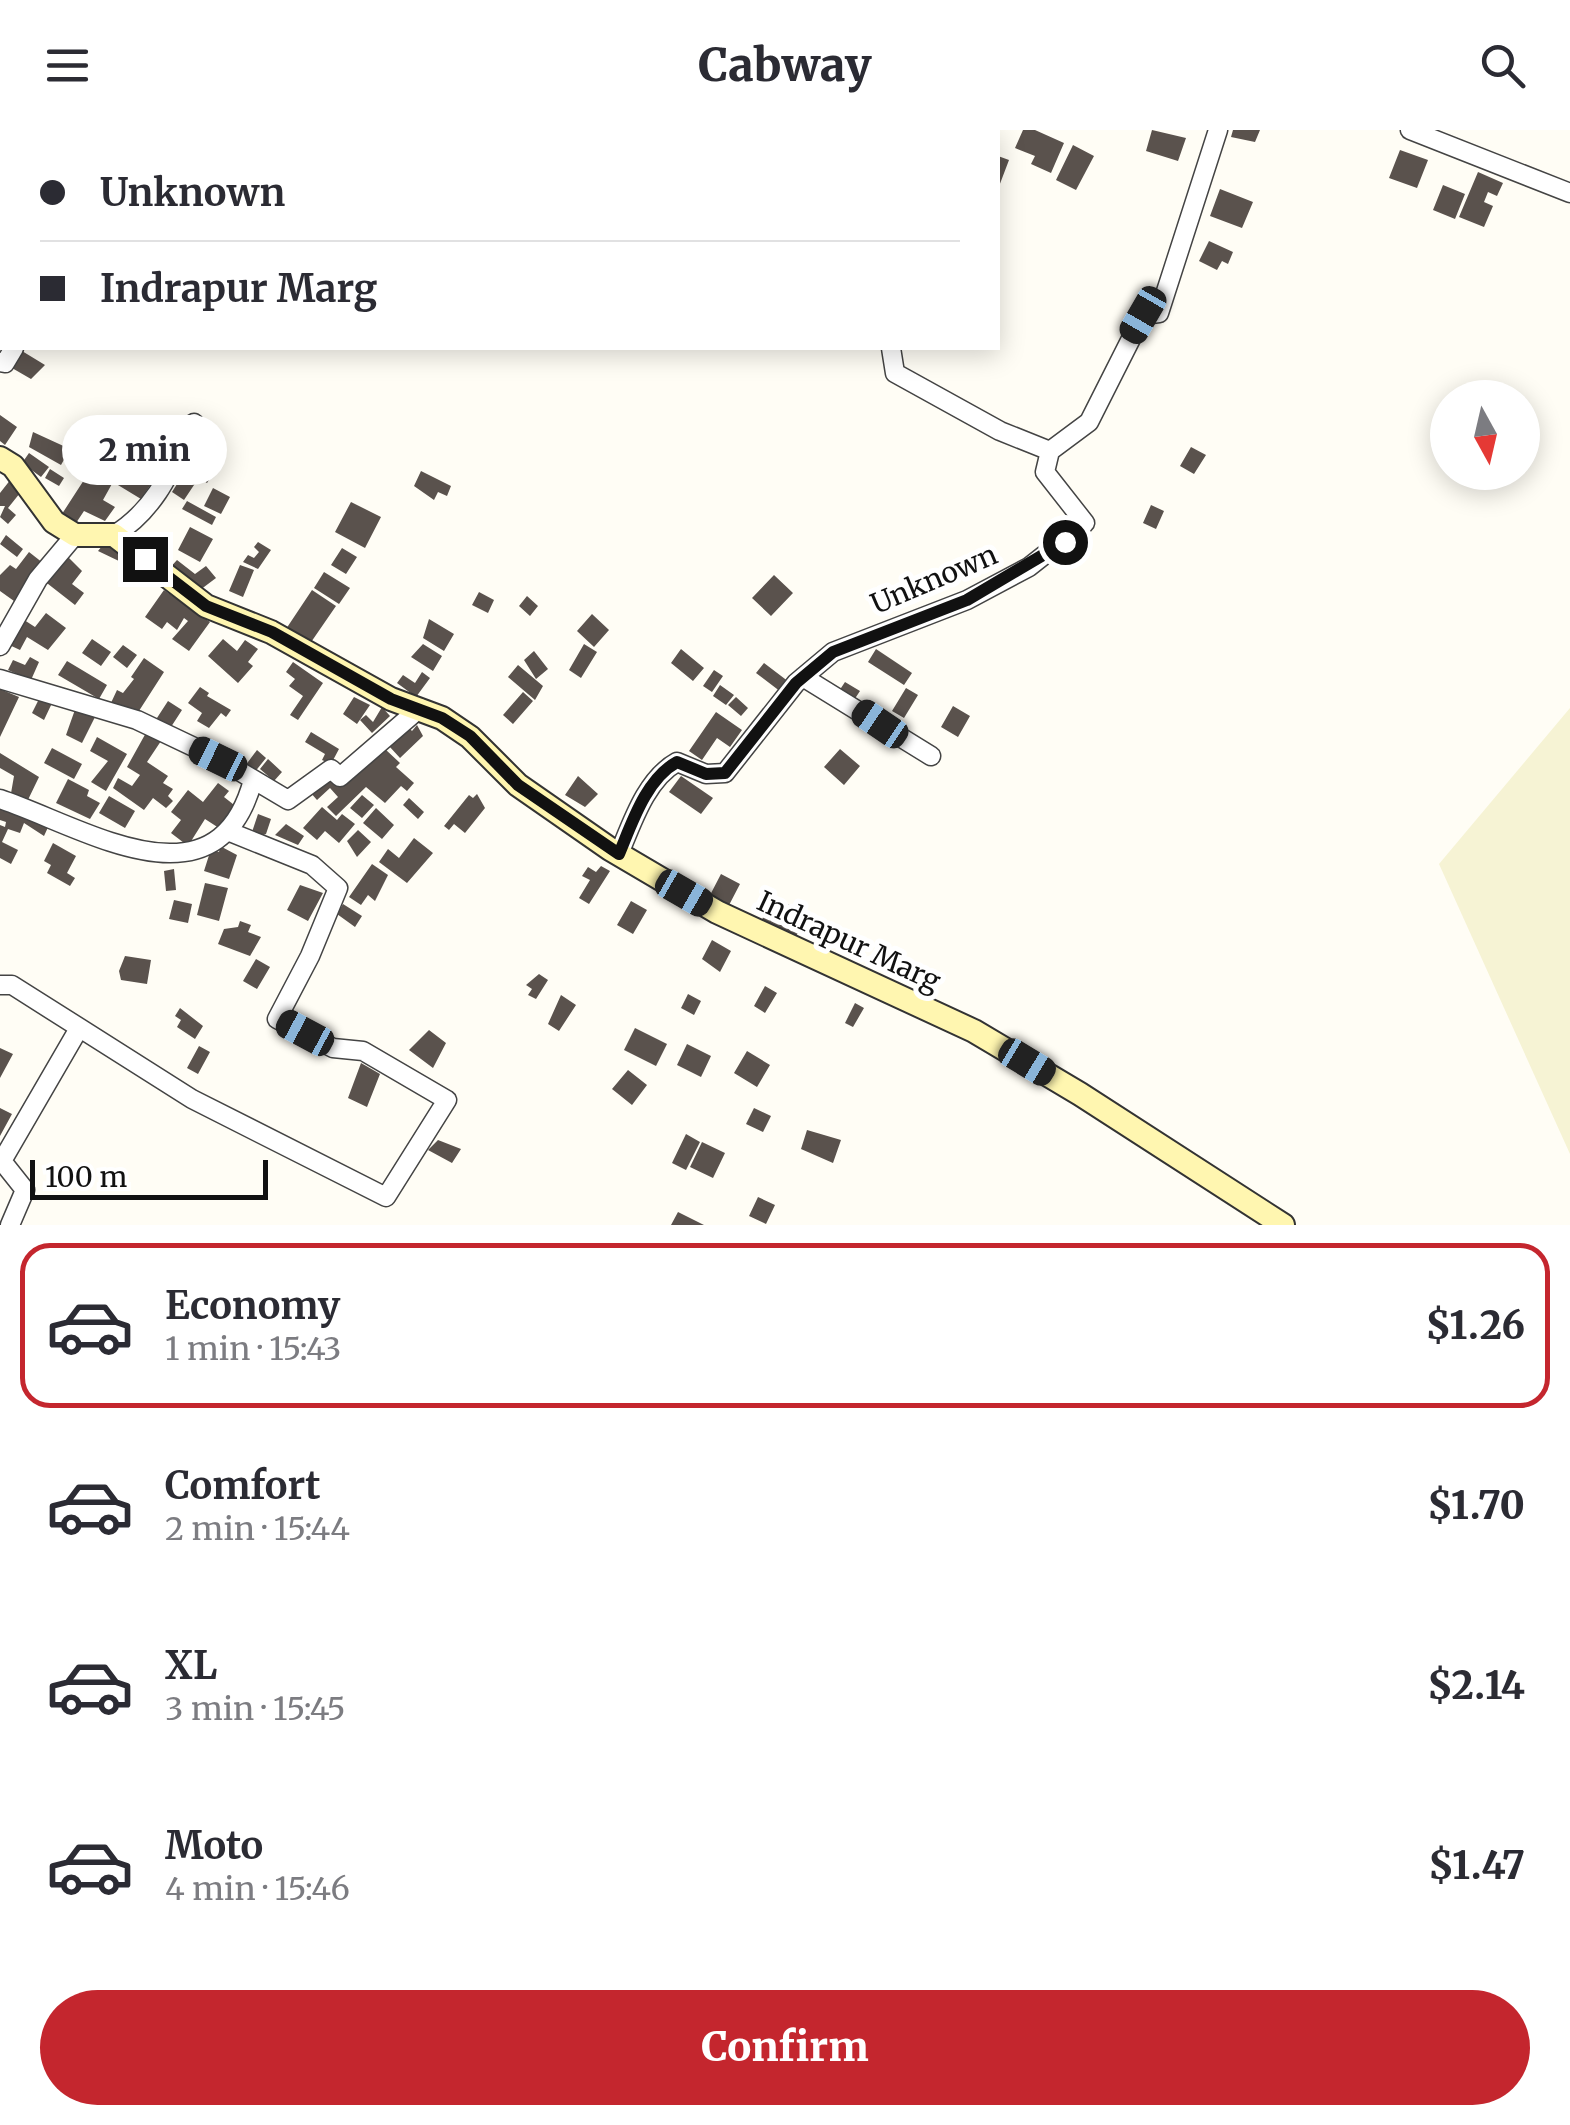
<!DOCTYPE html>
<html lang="en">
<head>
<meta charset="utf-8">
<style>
  body { margin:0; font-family:Merriweather,serif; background:#f2f2f3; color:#2b2b33; height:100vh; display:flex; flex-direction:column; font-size:38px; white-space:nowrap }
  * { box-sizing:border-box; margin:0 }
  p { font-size:32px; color:#7c7c81 }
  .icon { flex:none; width:55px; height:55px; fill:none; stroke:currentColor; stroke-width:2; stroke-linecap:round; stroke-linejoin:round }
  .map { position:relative; height:1095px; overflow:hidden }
  .panel { display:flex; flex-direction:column; background:#fff; flex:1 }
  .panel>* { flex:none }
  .hud { position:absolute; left:0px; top:0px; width:1000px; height:220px; box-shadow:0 5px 25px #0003; display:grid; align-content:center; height:220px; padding:0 40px; background:#fff }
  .needle { width:65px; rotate:172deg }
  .buttons { position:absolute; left:1430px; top:250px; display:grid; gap:20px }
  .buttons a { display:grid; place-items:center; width:110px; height:110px; border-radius:50%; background:#fff; box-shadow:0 5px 25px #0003; font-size:50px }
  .scale { position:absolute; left:30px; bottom:25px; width:238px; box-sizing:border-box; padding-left:10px; border:5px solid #111; border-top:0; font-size:28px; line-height:35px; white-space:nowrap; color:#111; -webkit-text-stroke:8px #fff; paint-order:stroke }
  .end { position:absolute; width:45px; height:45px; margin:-22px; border:12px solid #111; background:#fff; box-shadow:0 0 0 5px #fff }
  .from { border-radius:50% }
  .bubble { position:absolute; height:70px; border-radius:35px; background:#fff; box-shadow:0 5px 25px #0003; font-size:32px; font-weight:800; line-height:70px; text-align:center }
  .car { position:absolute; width:30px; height:60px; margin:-30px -15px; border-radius:12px; box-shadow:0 0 8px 2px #0007; background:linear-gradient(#222 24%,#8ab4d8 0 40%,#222 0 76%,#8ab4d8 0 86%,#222 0) }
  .hud b { display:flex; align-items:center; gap:35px; height:95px; font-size:38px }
  .hud b+b { border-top:2px solid #e1e1e2 }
  .hud i { width:25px; height:25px; background:#2b2b33 }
  ul { padding:18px 0 0; list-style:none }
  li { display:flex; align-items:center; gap:30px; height:165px; margin:0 20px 15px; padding:0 20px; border:5px solid transparent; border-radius:30px }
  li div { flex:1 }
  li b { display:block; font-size:38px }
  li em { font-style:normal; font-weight:800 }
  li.current { border-color:#c4262e }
  li>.icon { width:90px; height:90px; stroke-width:1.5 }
  .action { display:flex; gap:20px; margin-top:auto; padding:20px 40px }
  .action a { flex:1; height:115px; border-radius:60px; background:#c4262e; color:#fff; font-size:40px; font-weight:800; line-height:115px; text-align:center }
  header { display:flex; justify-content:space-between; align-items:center; height:130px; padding:0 40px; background:#fff; font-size:45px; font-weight:800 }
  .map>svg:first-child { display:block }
  .farmland { fill:#f6f3d4 }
  .building { fill:#5a524d }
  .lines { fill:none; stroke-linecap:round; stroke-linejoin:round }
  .street-casing { stroke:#444; stroke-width:21 }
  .secondary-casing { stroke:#333; stroke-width:26 }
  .street { stroke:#fff; stroke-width:18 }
  .secondary { stroke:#fff6b0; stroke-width:22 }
  .route { stroke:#111; stroke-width:12 }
  .labels { text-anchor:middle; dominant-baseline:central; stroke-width:10; stroke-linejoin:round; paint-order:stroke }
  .street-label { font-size:28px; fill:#111; stroke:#fff }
</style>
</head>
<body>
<header><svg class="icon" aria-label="menu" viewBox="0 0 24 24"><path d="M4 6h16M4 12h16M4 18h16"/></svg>Cabway<svg class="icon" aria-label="search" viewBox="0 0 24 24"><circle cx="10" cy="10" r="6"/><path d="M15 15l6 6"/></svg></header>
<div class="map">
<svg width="1570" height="1095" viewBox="0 0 1570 1095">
  <rect width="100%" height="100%" fill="#fffdf5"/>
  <path class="farmland" d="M1570,578V1024L1439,734Z"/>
  <path class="building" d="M1023,0H1035L1064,13L1051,43L1031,34L1035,26L1015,18Z
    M1152,0L1186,8L1178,31L1146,21Z
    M1233,0H1260L1255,12L1231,7Z
    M1073,15L1094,26L1076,60L1056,50Z
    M1400,20L1428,30L1417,58L1389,48Z
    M998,26L1009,30L998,59Z
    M1478,42L1503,53L1497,66L1488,62L1484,72L1493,76L1484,97L1459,87Z
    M1443,55L1465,64L1455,89L1433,80Z
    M1220,59L1253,72L1242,98L1210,86Z
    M1209,111L1233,122L1228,134L1222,131L1217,140L1199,131Z
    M22,221L45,235L31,249L12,238Z
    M0,285L17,297L5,315L0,311Z
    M33,302L70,319L61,335L29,317Z
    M158,307L174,318L164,331L171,335L162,349L139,335Z
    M106,316L131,331L122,345L127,347L136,335L155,348L141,369L113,352L103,370L115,377L105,391L84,381L74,396L60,387Z
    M193,316L220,332L207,353L196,346L202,336L186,327Z
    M1191,317L1206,325L1194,344L1180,336Z
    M29,323L49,337L41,347L22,333Z
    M50,339L64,348L59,356L45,348Z
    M178,340L196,352L184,370L172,362L177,354L171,350Z
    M421,341L451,356L447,366L438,362L434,370L414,356Z
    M11,349L24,358L8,378L16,385L8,394L0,387L5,376H0V363Z
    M213,358L230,367L221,384L204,376Z
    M187,371L216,387L212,395L182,379Z
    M351,372L381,387L365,418L335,402Z
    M1151,375L1164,381L1156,399L1143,393Z
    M190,397L213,409L200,432L178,420Z
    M6,405L23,419L17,427L0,414Z
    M107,410L126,426L121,432L98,421Z
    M258,412L271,420L258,439L243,432L248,425L254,428L259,422L254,417Z
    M342,418L357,427L346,444L331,435Z
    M29,422L43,433L14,471L0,461V445L10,435L16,439Z
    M65,424L82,441L72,454L84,463L75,475L43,450Z
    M177,430L195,444L206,436L216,448L196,463L167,441Z
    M240,435L254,440L243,467L229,461Z
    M324,442L350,458L339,474L314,458Z
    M774,445L793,463L771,486L752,468Z
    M164,460L210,492L189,521L172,509L188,491L184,488L177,500L167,492L162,499L145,487Z
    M312,460L336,476L307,518L284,502Z
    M479,462L494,470L488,483L472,475Z
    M527,466L538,476L530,486L519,476Z
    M46,483L66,498L48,520L27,507L20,520L3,512L18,486L35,497Z
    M592,484L609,500L594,517L577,501Z
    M429,489L454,504L444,521L423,508Z
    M92,509L111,522L101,536L82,523Z
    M223,509L237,521L245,510L258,519L248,532L253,536L238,553L208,526Z
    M423,514L442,526L433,541L411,527Z
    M584,514L597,522L581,548L569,540Z
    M123,515L137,525L127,538L113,527Z
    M681,519L704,538L693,551L671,533Z
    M876,519L912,543L904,555L868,532Z
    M534,521L548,539L536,549L524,530Z
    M30,527L39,532L31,550L8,540L13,530L25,535Z
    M144,528L164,542L137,584L110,575L117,560L123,563L134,549L131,547Z
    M67,531L107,555L99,569L58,545Z
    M293,532L323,553L298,590L290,585L303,566L289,556L295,549L286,542Z
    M764,533L789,552L781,562L756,543Z
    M518,535L543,556L535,570L508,547Z
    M714,540L723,546L712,562L703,556Z
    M422,542L430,548L416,567L397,553L403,545L415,553Z
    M845,552L860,561L854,570L839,561Z
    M720,555L734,565L726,575L713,566Z
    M200,557L209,563L207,566L231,580L226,587L221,583L209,598L197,591L202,583L188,573Z
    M906,558L918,565L904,588L892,581Z
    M0,559L19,567L0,607Z
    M523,562L533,571L513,594L503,585Z
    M41,565L53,571L44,590L32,583Z
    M354,567L370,575L357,594L343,584Z
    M736,567L748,578L741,586L728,575Z
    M168,571L182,580L169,600L155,591Z
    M77,574L98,581L82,613L66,605Z
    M953,576L970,586L958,607L941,597Z
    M382,577L390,586L372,603L360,590L366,585L373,592Z
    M716,582L742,600L730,617L717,608L702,630L689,621Z
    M404,593L412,601L417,595L423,606L400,628L389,616Z
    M147,601L163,608L147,632L168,646L163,653L173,659L168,666L173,671L166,678L153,668L144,680L113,658L118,648L132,656L140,645L127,637Z
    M311,602L339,619L331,634L322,630L325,624L305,612Z
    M97,607L127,624L106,661L91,652L108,631L90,621Z
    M52,618L82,634L74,649L44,633Z
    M378,619L381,623L385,619L400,633L396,637L414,653L407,661L401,656L385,673L366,657L336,686L327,677L338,667L330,658L317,670L310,662Z
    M840,619L860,636L844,655L824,637Z
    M257,620L266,628L254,643L245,636Z
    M0,623L39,647L25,676L10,669L14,646L0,638Z
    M268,629L282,642L274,651L260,639Z
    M578,646L598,664L585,677L565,665Z
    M681,646L713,668L701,684L669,662Z
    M68,649L89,660L87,666L100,673L90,689L56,673Z
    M218,653L229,661L224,667L243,682L222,700L205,689L188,716L171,703L181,690L171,682L188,660L203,672Z
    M477,664L485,678L465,703L454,694L449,700L444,696L469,665L473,668Z
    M362,665L374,675L362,688L350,678Z
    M109,666L135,681L125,698L99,683Z
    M409,668L424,682L418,689L403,675Z
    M0,673L50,693L44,706L24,693L20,703L8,699L2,712L18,720L11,734L0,728V695L5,697L6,692L0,690Z
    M322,677L337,690L342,684L355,694L339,713L325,701L317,710L303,698Z
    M376,678L394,695L382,709L363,693Z
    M258,684L271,689L266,704L260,706L252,702Z
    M286,694L304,706L298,715L275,705Z
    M358,700L371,712L357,727L347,711Z
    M414,708L433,723L407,753L379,732L388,719L399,728Z
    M53,713L76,726L67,743L75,748L70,756L47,743L51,735L44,731Z
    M220,716L237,725L229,749L204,741L211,719L219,722Z
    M372,734L388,745L375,771L368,765L361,775L349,767Z
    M601,736L610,741L589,774L579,768L590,750L582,746L588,737L596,742Z
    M174,739L176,760L166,761L164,741Z
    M721,744L740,754L727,779L708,769Z
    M205,753L228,758L219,791L197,785Z
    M300,755L323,763L308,791L287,780Z
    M772,766L808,784L792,814L761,792Z
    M174,770L192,774L188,793L169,789Z
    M631,771L647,780L633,804L617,795Z
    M343,774L362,786L355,797L337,784Z
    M240,791L251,795L248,802L261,807L250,826L218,814L224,799L238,797Z
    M712,810L731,821L720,842L702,829Z
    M125,826L151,830L147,854L121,850L119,841Z
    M256,829L270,837L257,859L243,851Z
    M539,844L548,850L536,869L528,865L532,859L526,855Z
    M765,856L777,863L765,883L754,876Z
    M688,864L701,871L694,885L681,878Z
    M561,865L576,875L559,901L548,894Z
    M855,873L864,878L853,897L845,893Z
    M180,878L203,896L195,909L177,897L181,890L175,886Z
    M635,898L667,914L656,936L624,920Z
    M429,900L446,913L433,938L409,920Z
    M687,914L711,926L701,947L677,935Z
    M199,916L210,922L198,944L187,938Z
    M0,918L13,924L0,948Z
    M747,921L770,935L757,957L734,943Z
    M361,933L380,944L367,977L348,968Z
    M628,940L647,955L632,975L612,959Z
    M0,978L12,984L0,1006Z
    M754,978L771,986L763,1002L746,994Z
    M807,1000L841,1010L833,1033L801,1019Z
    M686,1004L700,1012L686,1040L672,1033Z
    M438,1010L461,1019L452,1033L428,1020Z
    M702,1012L725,1023L713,1048L690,1037Z
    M758,1067L775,1075L766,1094L749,1086Z
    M678,1082L704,1095H671Z"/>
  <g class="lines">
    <defs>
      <path id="street" d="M1410,0L1570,63
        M589,2L591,0
        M945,2L946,0
        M0,18L2,19
        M891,218L895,243L1000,301L1050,321
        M0,232L5,233L14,218
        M114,405C157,379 173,336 194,293
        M0,516L38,449L75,405
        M803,547L931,626
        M0,549L137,590L219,629L288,670L331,639L340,647L420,578
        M0,669C84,697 217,785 253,650
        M619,724C632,693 646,649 677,632L706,644L725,643L796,553L833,522L967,470L1029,437L1085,393L1045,342L1050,321L1089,292L1143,185L1159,183L1218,0
        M0,855H12L192,969L386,1067L447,970L363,921L333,918L277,889L310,826L338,758L312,735L230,702
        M10,1095L25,1060L2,1031L78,900"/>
      <path id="secondary" d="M0,328L13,336L54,392L75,405H114L206,476L271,502L391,569L442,588L470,607L518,655L610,719L717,782L974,901L1080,964L1283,1095"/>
    </defs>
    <use href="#street" class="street-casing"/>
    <use href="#secondary" class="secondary-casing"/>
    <use href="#street" class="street"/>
    <use href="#secondary" class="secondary"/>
  </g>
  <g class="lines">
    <path class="route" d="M145,429L206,476L272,502L391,569L442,588L470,606L518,655L619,724C632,693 646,649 677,632L706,644L725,643L796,553L833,522L967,470L1065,412"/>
  </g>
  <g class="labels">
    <g class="street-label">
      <text transform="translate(934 449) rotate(-23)">Unknown</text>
      <text transform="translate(849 811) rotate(25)">Indrapur Marg</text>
    </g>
  </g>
</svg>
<div class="buttons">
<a><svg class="needle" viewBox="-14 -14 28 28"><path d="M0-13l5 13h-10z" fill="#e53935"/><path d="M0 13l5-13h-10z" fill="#7c7c81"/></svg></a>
</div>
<div class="scale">100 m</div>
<i class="end from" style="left:1065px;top:412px"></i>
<i class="end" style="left:145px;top:429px"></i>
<div class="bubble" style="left:62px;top:285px;width:165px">2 min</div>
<i class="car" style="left:1143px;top:185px;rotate:210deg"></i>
<i class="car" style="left:880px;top:594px;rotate:304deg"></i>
<i class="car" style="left:218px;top:629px;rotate:296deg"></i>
<i class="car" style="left:684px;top:763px;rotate:120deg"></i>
<i class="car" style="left:305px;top:903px;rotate:298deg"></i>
<i class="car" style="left:1027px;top:932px;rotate:121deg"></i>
<div class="hud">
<b><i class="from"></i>Unknown</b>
<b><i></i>Indrapur Marg</b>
</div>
</div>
<section class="panel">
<ul>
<li class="current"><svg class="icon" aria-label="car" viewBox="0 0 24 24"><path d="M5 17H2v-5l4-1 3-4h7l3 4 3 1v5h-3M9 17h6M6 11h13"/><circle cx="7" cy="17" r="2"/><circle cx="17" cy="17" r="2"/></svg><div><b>Economy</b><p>1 min · 15:43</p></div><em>$1.26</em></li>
<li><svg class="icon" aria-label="car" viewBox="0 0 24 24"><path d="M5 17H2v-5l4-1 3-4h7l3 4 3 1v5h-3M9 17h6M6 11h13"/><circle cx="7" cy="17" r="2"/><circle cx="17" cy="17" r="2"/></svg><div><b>Comfort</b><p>2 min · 15:44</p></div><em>$1.70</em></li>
<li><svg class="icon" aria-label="car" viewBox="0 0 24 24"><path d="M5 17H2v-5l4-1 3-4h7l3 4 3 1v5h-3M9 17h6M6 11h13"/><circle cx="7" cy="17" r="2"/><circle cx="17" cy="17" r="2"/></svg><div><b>XL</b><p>3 min · 15:45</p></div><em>$2.14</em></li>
<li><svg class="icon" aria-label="car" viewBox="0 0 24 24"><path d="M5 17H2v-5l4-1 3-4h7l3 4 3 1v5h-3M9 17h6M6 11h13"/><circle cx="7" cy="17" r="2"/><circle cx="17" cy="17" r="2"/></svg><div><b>Moto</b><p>4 min · 15:46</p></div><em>$1.47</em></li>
</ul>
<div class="action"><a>Confirm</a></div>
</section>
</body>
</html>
